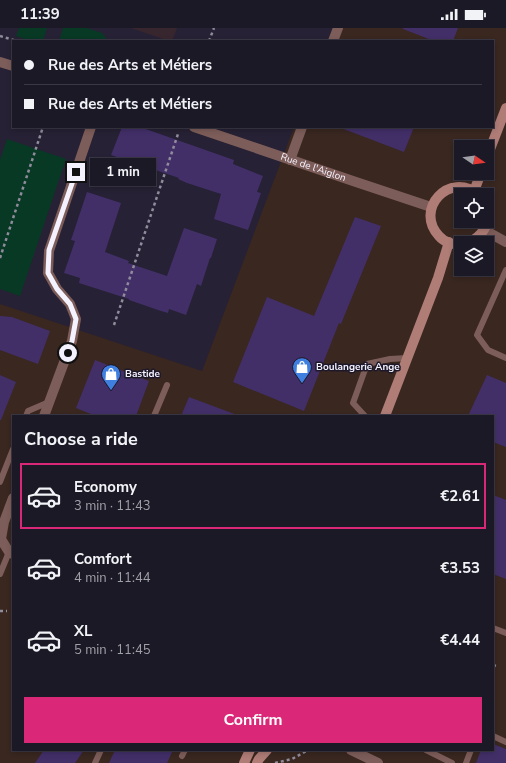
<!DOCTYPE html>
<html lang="en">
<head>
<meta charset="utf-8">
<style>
  body { margin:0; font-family:"Nunito Sans",sans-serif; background:#292633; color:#f1f3f6; height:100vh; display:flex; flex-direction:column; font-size:15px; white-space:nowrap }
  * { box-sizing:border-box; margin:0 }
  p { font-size:13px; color:#a0a0a7 }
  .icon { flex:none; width:22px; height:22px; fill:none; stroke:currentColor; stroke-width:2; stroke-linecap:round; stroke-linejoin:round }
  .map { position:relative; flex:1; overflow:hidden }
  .side { position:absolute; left:12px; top:387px; width:482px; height:336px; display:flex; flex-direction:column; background:#1c1927; border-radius:0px; box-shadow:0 2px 6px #0003,0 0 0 1px #3a3844 }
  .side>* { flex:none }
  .banner { position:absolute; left:12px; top:12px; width:482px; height:88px; border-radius:0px; box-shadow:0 2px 6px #0003,0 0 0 1px #3a3844; display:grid; align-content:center; height:88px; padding:0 12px; background:#1c1927 }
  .needle { width:26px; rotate:103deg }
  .fabs { position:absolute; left:454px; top:112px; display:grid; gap:8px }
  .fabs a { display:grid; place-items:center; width:40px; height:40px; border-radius:0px; background:#1c1927; box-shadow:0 2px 6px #0003,0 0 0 1px #3a3844; font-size:20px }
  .end { position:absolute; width:18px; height:18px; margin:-9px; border:5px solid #f5f2ff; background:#111; box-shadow:0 0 0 2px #111 }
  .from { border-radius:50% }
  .bubble { position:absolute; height:28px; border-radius:0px; background:#1c1927; box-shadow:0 2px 6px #0003,0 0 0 1px #3a3844; font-size:13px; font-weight:700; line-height:28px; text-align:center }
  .banner b { display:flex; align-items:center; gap:14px; height:38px; font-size:15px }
  .banner b+b { border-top:1px solid #3a3844 }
  .banner i { width:10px; height:10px; background:#f1f3f6 }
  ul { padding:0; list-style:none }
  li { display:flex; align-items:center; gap:12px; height:66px; margin:0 8px 6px; padding:0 4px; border:2px solid transparent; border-radius:0px }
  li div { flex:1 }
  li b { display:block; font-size:15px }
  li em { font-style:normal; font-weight:700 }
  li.on { border-color:#db2777 }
  li>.icon { width:36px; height:36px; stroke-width:1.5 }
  h2 { padding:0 12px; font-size:18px; line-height:48px }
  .primary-button { display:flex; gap:8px; margin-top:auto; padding:8px 12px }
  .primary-button a { flex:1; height:46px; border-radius:0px; background:#db2777; color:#fff; font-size:16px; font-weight:700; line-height:46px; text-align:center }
  .status { display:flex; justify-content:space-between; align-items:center; height:28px; padding:0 20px; background:#1c1927; direction:ltr }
  .status svg { height:11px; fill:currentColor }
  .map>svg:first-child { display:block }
  .commercial { fill:#392720; fill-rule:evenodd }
  .education { fill:#38262e }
  .green { fill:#083925 }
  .building { fill:#422f68 }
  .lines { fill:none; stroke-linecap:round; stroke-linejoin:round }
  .path { stroke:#908c9c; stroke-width:2.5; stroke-dasharray:3 3; stroke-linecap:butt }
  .lane { stroke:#7d5d59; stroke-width:6 }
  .street { stroke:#7d5d59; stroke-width:10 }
  .secondary { stroke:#af7c76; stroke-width:10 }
  .route { stroke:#f5f2ff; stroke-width:5 }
  .labels { text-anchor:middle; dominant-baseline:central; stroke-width:3; stroke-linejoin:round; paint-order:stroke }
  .street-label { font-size:10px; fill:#f5f2ff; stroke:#1d182a }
  .poi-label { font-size:10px; font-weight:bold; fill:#f5f2ff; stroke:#1d182a; text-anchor:start }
</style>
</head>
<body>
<div class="status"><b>11:39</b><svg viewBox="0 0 49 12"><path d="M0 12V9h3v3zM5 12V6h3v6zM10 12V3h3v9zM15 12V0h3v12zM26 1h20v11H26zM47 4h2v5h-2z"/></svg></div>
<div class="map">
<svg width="506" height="735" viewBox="0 0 506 735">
  <rect width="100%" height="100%" fill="#262134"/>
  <path class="commercial" d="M333,0H506V735H0V276L202,343L294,99H493V13H328ZM461,119H487V145H461ZM461,167H487V193H461ZM461,215H487V241H461ZM13,388H493V722H13Z"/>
  <path class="education" d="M131,0H177L172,13H169Z"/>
  <path class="green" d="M19,0H47L43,13H31L16,8Z
    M63,0H87L102,5L106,10L105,13H59Z
    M7,111L66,131L20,268L0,261V132Z"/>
  <path class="building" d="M403,0H458L453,13H434L403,1Z
    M122,99H140L234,132L233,136L263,148L257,164L261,165L248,202L214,191L221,166L187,155L178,151L179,150L111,127Z
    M342,99H414L404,124L341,100Z
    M87,164L121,175L105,224L129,233L128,235L167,248L184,200L217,211L211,230H210L201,258L197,256L186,287L169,281L168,285L161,283L129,272V271L79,255L80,250L64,245L75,213L71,212Z
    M355,189L381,198L341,296L339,295L304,383L233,354L267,269L314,288Z
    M0,288L12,289L50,303L38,336L0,322Z
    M95,332L149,353L136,388H96L76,380Z
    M0,347L16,354L1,392H0Z
    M487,347L506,355V419L493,414V388H468Z
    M189,369L237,387V388H181Z
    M493,467L506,472V551L493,546Z
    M493,716L506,721V735H476L481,722H493Z
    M44,722H84L75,735H35Z
    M115,722H173L167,735H109Z"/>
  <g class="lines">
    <path class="path" d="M0,8L17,13
      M209,13L214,0
      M0,230L43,99
      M114,297L178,106
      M0,583H7
      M493,637L496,638
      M275,735L292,731L308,722"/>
    <path class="lane" d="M506,242L477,307L488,322L506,330
      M26,388L28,383L49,374
      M154,388L167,357
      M365,388L353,375L367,336L390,331L407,330
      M0,454L13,421
      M0,546L9,524
      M493,600L506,605
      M493,708L506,714
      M426,722L452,735
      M182,728L185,722
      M95,735L101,722
      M466,735L471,722"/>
    <g class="street">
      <path d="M333,13L338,0"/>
      <path d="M0,34L13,38"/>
      <path id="s1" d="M194,99L353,153L431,179"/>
      <path d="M290,132L302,99"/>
      <path d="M484,202L506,214"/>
      <path d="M44,388L72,313L76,291L70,276L57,261L48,245L49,223L91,99"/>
      <path d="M13,470L4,494L1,511L9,524L13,526"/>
      <path d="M351,722L378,735"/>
    </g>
    <path class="secondary" d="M487,129L506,80
      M474,163L481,145
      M467,215C478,211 486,202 488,191C488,188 487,184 487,181
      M461,216C453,217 444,214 439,208C414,182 449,142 479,167
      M385,388L438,250L449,214
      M244,735L250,722
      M257,735L259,731L267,722"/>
  </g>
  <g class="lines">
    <path class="route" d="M68,325L72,313L76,291L70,276L57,261L48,245L49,222L76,144"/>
  </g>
  <defs>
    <symbol id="shop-pin" viewBox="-11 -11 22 30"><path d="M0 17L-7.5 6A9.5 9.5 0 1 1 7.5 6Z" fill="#3f7fe0" stroke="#1d182a"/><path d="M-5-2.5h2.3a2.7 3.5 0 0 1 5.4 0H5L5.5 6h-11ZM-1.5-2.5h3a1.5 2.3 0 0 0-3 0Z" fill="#fff"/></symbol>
  </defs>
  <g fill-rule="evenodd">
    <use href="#shop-pin" x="291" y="328" width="22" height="30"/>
    <use href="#shop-pin" x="100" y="335" width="22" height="30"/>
  </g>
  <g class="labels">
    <g class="street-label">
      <text stroke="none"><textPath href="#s1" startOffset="126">Rue de l'Aiglon</textPath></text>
    </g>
    <g class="poi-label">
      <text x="316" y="339">Boulangerie Ange</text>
      <text x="125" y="346">Bastide</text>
    </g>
  </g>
</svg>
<div class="fabs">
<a><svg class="needle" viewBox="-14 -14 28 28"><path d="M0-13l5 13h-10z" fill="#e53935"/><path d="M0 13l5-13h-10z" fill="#a0a0a7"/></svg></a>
<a><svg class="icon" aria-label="locate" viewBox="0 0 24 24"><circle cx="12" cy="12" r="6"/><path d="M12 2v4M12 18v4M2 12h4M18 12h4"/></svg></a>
<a><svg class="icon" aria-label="layers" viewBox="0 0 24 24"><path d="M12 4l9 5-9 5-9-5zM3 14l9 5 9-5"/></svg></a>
</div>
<i class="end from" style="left:68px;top:325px"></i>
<i class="end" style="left:76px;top:144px"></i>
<div class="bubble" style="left:90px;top:130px;width:66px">1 min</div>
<div class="banner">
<b><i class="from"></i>Rue des Arts et Métiers</b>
<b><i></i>Rue des Arts et Métiers</b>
</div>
<section class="side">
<h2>Choose a ride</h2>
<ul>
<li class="on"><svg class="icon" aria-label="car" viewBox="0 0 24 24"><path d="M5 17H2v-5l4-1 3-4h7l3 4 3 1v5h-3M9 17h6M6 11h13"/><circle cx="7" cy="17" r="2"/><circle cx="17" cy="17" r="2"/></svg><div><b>Economy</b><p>3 min · 11:43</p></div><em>€2.61</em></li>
<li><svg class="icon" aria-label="car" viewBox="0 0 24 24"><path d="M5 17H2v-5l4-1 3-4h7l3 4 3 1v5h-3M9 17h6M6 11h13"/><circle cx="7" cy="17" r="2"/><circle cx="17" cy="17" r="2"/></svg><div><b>Comfort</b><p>4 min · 11:44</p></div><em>€3.53</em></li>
<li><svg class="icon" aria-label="car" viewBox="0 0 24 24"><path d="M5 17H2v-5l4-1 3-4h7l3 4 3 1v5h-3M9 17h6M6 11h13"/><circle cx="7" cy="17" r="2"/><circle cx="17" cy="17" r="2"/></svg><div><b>XL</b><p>5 min · 11:45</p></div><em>€4.44</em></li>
</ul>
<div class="primary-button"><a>Confirm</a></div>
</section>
</div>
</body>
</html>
